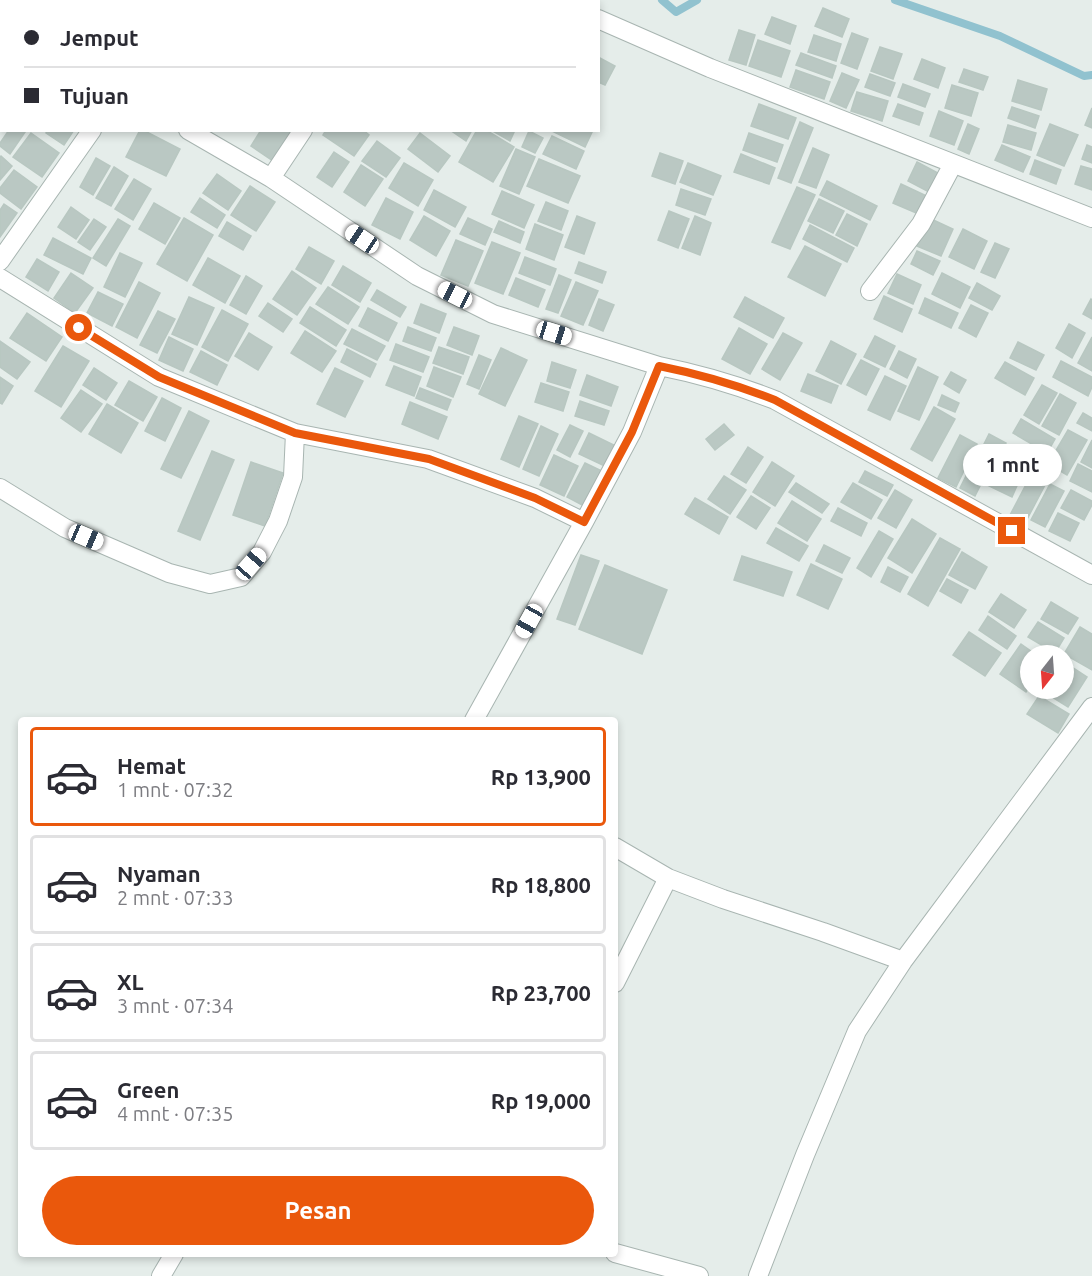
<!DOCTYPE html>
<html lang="id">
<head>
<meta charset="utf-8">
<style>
  body { margin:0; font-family:Ubuntu,sans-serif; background:#f2f2f3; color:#2b2b33; height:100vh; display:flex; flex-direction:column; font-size:22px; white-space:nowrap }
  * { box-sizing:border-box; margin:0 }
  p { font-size:20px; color:#7c7c81 }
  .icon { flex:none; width:33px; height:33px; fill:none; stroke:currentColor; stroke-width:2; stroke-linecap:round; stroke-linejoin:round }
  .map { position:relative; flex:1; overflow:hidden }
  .side { position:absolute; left:18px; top:717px; width:600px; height:540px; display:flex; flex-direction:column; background:#fff; border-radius:6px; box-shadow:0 3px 9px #0003 }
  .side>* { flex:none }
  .guide { position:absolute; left:0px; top:0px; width:600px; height:132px; box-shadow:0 3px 9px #0003; display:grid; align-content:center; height:132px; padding:0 24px; background:#fff }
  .needle { width:39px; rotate:197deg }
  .tools { position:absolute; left:1020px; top:645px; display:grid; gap:12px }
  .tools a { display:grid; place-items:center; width:54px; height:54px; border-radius:50%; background:#fff; box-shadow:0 3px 9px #0003; font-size:30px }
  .end { position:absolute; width:27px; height:27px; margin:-14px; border:8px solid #ea580c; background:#fff; box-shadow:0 0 0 3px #fff }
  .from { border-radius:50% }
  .bubble { position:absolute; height:42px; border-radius:21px; background:#fff; box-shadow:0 3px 9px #0003; font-size:20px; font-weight:600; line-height:42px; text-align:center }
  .car { position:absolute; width:18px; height:36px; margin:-18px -9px; border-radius:8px; box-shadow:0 0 4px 2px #0007; background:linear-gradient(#fff 24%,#345 0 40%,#fff 0 76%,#345 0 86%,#fff 0) }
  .guide b { display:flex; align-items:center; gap:21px; height:57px; font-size:22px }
  .guide b+b { border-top:2px solid #e1e1e2 }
  .guide i { width:15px; height:15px; background:#2b2b33 }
  ul { padding:10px 0 0; list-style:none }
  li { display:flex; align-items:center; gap:18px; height:99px; margin:0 12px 9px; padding:0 12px; border:3px solid #e1e1e2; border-radius:6px }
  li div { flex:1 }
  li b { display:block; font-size:22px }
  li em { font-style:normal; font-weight:600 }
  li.on { border-color:#ea580c }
  li>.icon { width:54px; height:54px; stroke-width:1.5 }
  .action { display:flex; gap:12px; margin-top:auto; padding:12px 24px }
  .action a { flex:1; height:69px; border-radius:36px; background:#ea580c; color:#fff; font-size:24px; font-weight:600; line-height:69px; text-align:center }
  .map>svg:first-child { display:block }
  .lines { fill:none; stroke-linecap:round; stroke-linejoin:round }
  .stream { stroke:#91c2cf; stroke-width:8 }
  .building { fill:#bac8c3; stroke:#b8c7c1; stroke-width:1.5 }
  .minor-casing { stroke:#a8b5b1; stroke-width:20 }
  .minor { stroke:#fff; stroke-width:18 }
  .route { stroke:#ea580c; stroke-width:8 }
</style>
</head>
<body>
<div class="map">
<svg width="1092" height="1276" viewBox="0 0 1092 1276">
  <rect width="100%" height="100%" fill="#e5edea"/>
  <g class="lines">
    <path class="stream" d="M662,0L676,12L697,0
      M895,0L1000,36L1084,76L1092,75"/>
  </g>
  <path class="building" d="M823,8L849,19L842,37L815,26Z
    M772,17L796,26L790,44L765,34Z
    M739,30L755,35L746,65L729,60Z
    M852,33L868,39L857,69L841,63Z
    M814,35L841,44L836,61L808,52Z
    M758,40L790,51L781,77L749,66Z
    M880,47L902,54L893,79L871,71Z
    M801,53L836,66L832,78L796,65Z
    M598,57L615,66L605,85L598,82Z
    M922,59L945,68L938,88L914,79Z
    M964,69L988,77L983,90L959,82Z
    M796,70L830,82L824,99L790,87Z
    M842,73L859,80L846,108L830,101Z
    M870,74L895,83L890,96L865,87Z
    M1018,80L1047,89L1041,110L1012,101Z
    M903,84L930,94L925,107L898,97Z
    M952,85L978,93L971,116L945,108Z
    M857,92L888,101L882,121L851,111Z
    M759,104L796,118L788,139L751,126Z
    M898,104L923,113L919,125L893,116Z
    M1012,107L1039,116L1035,128L1008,118Z
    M1092,108V128L1085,125Z
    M939,111L963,121L954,145L930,136Z
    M800,122L813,128L791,183L778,178Z
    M968,124L979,129L969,154L958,149Z
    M1050,124L1078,135L1064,166L1037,155Z
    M1008,125L1036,133L1031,150L1003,142Z
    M9,130H23L25,132L10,154L0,146V143Z
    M47,130H74L64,145L46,133Z
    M140,130H143L180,149L166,176L126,157Z
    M261,130H291L293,132L273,161L251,146Z
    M326,130H363L369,135L354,156L323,135Z
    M450,130H472L466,141Z
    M477,130H486L514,147L493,182L459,162Z
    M491,130H515L510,141Z
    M550,130H593L585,147Z
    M529,131L543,138L535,153L522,147Z
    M31,133L59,153L42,177L13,157Z
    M420,133L450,156L438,172L408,149Z
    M749,133L783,145L777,162L743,150Z
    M552,136L584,151L576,169L543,154Z
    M377,141L400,158L386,177L362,161Z
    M1002,145L1030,157L1023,172L995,160Z
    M1087,145L1092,147V163L1082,159Z
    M813,148L829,155L816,188L799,182Z
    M516,149L535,157L519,194L500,186Z
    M334,152L349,162L332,187L317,177Z
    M660,153L683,161L675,184L652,176Z
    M741,154L775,168L769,184L734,172Z
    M1,156L12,166L0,180V157Z
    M96,158L110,166L93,195L80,187Z
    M539,159L580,176L568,203L527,186Z
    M1035,160L1061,170L1056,184L1030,174Z
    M917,162L938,173L929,192L908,181Z
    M404,163L433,180L418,206L389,188Z
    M688,163L721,176L713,195L680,182Z
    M361,165L383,179L365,206L344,192Z
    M1081,166L1092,169V190L1075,184Z
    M114,167L128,176L111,206L96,198Z
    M14,170L37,187L21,209L0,193V188Z
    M217,174L241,191L228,210L203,193Z
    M134,179L151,189L133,220L115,209Z
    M827,181L877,206L870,220L820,195Z
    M901,184L929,197L921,215L893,203Z
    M250,186L275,202L256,231L231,215Z
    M797,187L815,195L790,249L772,242Z
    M681,189L711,199L705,215L676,205Z
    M434,190L466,207L455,227L424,210Z
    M502,191L534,205L524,228L492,214Z
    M200,198L225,215L217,228L191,212Z
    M386,198L413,212L400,239L372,225Z
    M819,199L844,211L833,233L808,221Z
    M546,202L568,211L561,230L538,221Z
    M154,203L180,218L165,244L139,229Z
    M4,204L17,213L0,237V210Z
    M71,207L89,220L76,239L58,227Z
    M669,211L689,219L678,248L658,240Z
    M847,214L867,224L857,246L836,235Z
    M424,216L450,231L436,256L410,240Z
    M577,216L595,223L584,254L565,247Z
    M695,216L711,223L700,255L682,248Z
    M184,218L213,235L187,281L157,264Z
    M468,218L492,229L485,245L460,234Z
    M929,218L953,229L941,256L917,246Z
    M94,219L106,227L90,250L78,242Z
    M118,219L130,226L106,266L93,258Z
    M499,221L524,232L520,243L494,232Z
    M227,222L251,236L243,250L219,236Z
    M535,224L563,235L554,260L526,249Z
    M810,225L854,248L847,262L803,239Z
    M963,229L987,241L974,269L949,257Z
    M53,238L91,258L83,274L44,255Z
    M456,240L483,251L468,286L441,275Z
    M492,242L520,253L503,294L475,283Z
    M995,243L1009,249L995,278L981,272Z
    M805,246L841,264L825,296L788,277Z
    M309,247L334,261L321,284L296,269Z
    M917,251L940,261L933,275L911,264Z
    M120,253L142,263L125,297L104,287Z
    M525,257L556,269L550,285L519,273Z
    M208,258L240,276L225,303L193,285Z
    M37,259L59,272L48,291L26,277Z
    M579,262L606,272L602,283L575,273Z
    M343,266L371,283L360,302L332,285Z
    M292,271L316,288L297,315L273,299Z
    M71,273L93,288L75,313L54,298Z
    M942,273L970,287L960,308L932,294Z
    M897,274L921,285L913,304L888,293Z
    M559,275L571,280L558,313L546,309Z
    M246,276L262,286L246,314L230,305Z
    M516,278L545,290L538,307L509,295Z
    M139,282L160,293L137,338L116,327Z
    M576,282L598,291L583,325L561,316Z
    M977,283L1000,296L992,310L969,298Z
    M328,287L359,307L348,324L316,304Z
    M377,290L406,307L400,317L371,300Z
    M98,292L123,304L112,326L87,313Z
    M884,296L912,309L902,332L874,319Z
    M189,297L214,308L197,345L172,334Z
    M745,297L784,318L773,338L734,317Z
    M925,298L958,313L951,328L919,313Z
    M599,299L614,305L603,331L589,325Z
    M1091,299L1092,300V319L1083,314Z
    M268,303L292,319L283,332L259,316Z
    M421,304L446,314L439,333L414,323Z
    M971,305L988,313L976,337L959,328Z
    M310,307L346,330L336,346L300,323Z
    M368,308L397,323L388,341L359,326Z
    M222,310L248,324L228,361L202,347Z
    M158,311L175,319L157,353L140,345Z
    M27,313L62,337L46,361L10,338Z
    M1069,324L1085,333L1072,358L1056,348Z
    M408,327L436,338L431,351L403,341Z
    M454,327L479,336L472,355L447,345Z
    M739,328L767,344L750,374L722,359Z
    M352,329L385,346L377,360L344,344Z
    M305,331L336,351L322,372L291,353Z
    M249,333L272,347L258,370L235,356Z
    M783,333L802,343L780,380L762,369Z
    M875,336L895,346L885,367L864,357Z
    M169,337L193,349L183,371L159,360Z
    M1092,337V371L1078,363Z
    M0,341L30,362L17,379L0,367Z
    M831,341L856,354L841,384L816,371Z
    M1018,342L1044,355L1036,370L1010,358Z
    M396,344L429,357L423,372L390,360Z
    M63,346L89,361L61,407L35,391Z
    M439,347L469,357L463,374L433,363Z
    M501,348L527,360L505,406L479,394Z
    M347,349L376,364L370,377L341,362Z
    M201,351L227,365L217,385L190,372Z
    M899,351L916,359L907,378L890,369Z
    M479,355L491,360L479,389L467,384Z
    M861,360L879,369L866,395L847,385Z
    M1061,361L1092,377V387L1088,396L1053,377Z
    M552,362L576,370L570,388L547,381Z
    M1005,362L1034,378L1025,395L995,378Z
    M394,366L421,377L414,396L386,385Z
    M434,367L461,377L453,397L427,386Z
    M918,367L938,377L919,420L898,411Z
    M94,368L117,383L106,400L83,385Z
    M335,368L363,381L345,417L317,404Z
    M951,372L966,380L959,393L944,384Z
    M808,374L838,386L831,403L801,391Z
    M587,375L618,387L611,406L580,395Z
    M885,376L906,386L890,420L868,410Z
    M0,377L13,386L2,404L0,403Z
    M129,381L157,397L143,421L115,405Z
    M541,383L569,392L563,411L535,402Z
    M1042,385L1057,393L1039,424L1024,415Z
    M420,388L451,400L447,410L416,398Z
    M81,390L102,404L81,432L61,418Z
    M1060,394L1076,403L1059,435L1042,426Z
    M942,395L959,403L955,412L938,405Z
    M162,398L181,408L165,441L145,431Z
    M580,401L609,411L604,425L575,416Z
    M410,402L447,417L438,439L402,424Z
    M107,404L138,423L121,453L89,434Z
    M934,407L955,419L932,461L911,449Z
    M189,411L209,421L181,478L161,469Z
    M1083,413L1092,418V431L1077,423Z
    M519,416L538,424L519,467L501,459Z
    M1021,419L1055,439L1047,453L1013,433Z
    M724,424L734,435L715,450L706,439Z
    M570,425L583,431L570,457L557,450Z
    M541,426L558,434L539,476L523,469Z
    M1068,430L1087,440L1067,475L1048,464Z
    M589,433L620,448L609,468L579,454Z
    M989,434L1006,443L999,456L982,448Z
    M960,435L977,444L956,487L938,478Z
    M1092,440V468L1081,462Z
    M1009,446L1031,456L1022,476L1000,466Z
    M748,447L763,457L746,483L731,474Z
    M212,451L234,460L200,540L178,531Z
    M978,452L993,460L975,496L960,488Z
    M554,455L578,466L564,496L540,485Z
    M251,462L283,473L265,526L233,515Z
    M772,462L794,476L775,506L753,492Z
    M585,463L602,471L584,506L567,497Z
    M1078,464L1092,471V492L1070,481Z
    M996,468L1020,479L1012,497L987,485Z
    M865,471L893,485L887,496L859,482Z
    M1031,475L1046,483L1024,525L1009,517Z
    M724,476L746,490L730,514L708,499Z
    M796,483L829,504L822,513L789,492Z
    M853,483L882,500L871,519L841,502Z
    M1050,484L1064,491L1045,527L1031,520Z
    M895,490L912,500L896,528L878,518Z
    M1071,490L1092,501V505L1084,520L1061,508Z
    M751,496L770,508L756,529L737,517Z
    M695,498L728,517L719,534L685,514Z
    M792,501L821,519L807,541L778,523Z
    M838,508L867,523L861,536L831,521Z
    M1058,513L1079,523L1070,541L1049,531Z
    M912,519L936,534L912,573L888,558Z
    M776,528L808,546L799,561L767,543Z
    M879,531L893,539L871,577L857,568Z
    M940,538L960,549L928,606L908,594Z
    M824,545L850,558L842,573L816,561Z
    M962,552L987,567L975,589L949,575Z
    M581,555L599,561L575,625L557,619Z
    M742,556L792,572L783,596L734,580Z
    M811,564L842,579L828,609L797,595Z
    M605,565L667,590L642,654L579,629Z
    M888,567L908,577L900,592L881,582Z
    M947,579L968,590L961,603L940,591Z
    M1001,594L1026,610L1014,628L989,612Z
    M1051,602L1078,618L1068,634L1041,619Z
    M988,616L1016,636L1007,649L979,630Z
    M1038,622L1064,638L1055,653L1028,637Z
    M1080,627L1092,634V670L1064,654Z
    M969,632L1001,653L985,676L953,655Z
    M1021,644L1038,656H1030V686L1026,692L1000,674Z
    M1064,662L1087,677L1068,707L1039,689L1064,688Z
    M1039,696L1069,714L1058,733L1027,714Z"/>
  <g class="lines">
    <defs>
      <path id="minor" d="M556,0L560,2
        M173,2V0
        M392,2L393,0
        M598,19L710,68L1092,218
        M188,130L271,178L417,276L493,314L659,366L632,432L584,522L474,720
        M271,178L303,130
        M0,261L92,130
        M0,278L159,377L295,433L428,459L535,498L584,522
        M870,291L921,224L953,164
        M659,366C699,374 737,385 775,400L1092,575
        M0,488L65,528L169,573L210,584L241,577L262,552L278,521L293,477L295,433
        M615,847L668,878L723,899L823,932L903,961
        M615,983L668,878
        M615,1253L699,1276
        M161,1276L174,1254
        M758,1276L805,1155L857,1031L903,961L1092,707"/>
    </defs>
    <use href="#minor" class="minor-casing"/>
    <use href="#minor" class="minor"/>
  </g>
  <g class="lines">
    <path class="route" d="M79,328L159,377L295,433L429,459L535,498L584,522L632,432L659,366C699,374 737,385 775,400L1012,531"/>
  </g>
</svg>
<div class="tools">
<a><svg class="needle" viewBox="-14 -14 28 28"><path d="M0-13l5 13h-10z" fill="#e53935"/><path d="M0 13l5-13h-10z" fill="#7c7c81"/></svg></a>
</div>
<i class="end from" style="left:79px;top:328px"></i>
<i class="end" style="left:1012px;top:531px"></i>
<div class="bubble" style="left:963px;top:444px;width:99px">1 mnt</div>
<i class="car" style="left:362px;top:239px;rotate:304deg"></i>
<i class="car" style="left:455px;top:295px;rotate:297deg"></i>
<i class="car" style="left:554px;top:333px;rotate:107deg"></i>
<i class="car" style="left:86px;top:537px;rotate:113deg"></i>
<i class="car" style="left:251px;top:564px;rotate:41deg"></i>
<i class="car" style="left:529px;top:621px;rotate:209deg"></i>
<div class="guide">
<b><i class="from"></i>Jemput</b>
<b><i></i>Tujuan</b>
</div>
<section class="side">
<ul>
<li class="on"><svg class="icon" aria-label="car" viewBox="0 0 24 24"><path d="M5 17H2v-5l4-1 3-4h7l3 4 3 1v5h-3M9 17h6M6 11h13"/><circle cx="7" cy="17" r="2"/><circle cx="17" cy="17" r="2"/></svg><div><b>Hemat</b><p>1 mnt · 07:32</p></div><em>Rp 13,900</em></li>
<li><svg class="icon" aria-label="car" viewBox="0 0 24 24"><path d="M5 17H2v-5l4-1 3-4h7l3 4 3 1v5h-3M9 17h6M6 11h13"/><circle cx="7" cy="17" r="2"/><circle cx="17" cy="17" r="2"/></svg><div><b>Nyaman</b><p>2 mnt · 07:33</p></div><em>Rp 18,800</em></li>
<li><svg class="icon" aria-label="car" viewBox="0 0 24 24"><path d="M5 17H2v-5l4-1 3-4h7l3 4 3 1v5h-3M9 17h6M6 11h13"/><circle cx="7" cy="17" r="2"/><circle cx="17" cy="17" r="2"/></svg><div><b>XL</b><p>3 mnt · 07:34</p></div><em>Rp 23,700</em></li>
<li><svg class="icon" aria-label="car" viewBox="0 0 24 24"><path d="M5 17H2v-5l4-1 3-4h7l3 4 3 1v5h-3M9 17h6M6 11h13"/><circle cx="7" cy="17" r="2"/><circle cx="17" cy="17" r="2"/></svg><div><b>Green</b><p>4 mnt · 07:35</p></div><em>Rp 19,000</em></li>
</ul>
<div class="action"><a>Pesan</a></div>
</section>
</div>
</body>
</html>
